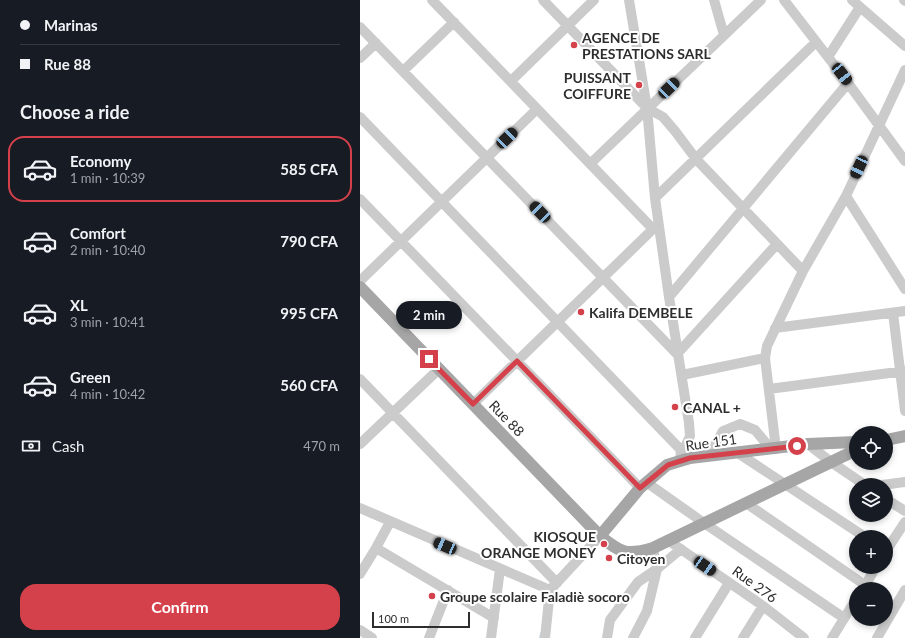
<!DOCTYPE html>
<html lang="en">
<head>
<meta charset="utf-8">
<style>
  body { margin:0; font-family:Lato,sans-serif; background:#20242c; color:#f1f3f6; height:100vh; display:flex; flex-direction:column; font-size:15px; white-space:nowrap }
  * { box-sizing:border-box; margin:0 }
  p { font-size:13px; color:#9ea1a6 }
  .icon { flex:none; width:22px; height:22px; fill:none; stroke:currentColor; stroke-width:2; stroke-linecap:round; stroke-linejoin:round }
  .map { position:relative; flex:1; overflow:hidden }
  .panel { display:flex; flex-direction:column; background:#171b24; width:360px }
  .panel>* { flex:none }
  .hud { display:grid; align-content:center; height:88px; padding:0 20px; background:#171b24 }
  .controls { position:absolute; left:489px; top:426px; display:grid; gap:8px }
  .controls a { display:grid; place-items:center; width:44px; height:44px; border-radius:50%; background:#171b24; box-shadow:0 2px 6px #0003; font-size:20px }
  .scale { position:absolute; left:12px; bottom:10px; width:98px; box-sizing:border-box; padding-left:4px; border:2px solid #2e2e2e; border-top:0; font-size:11px; line-height:14px; white-space:nowrap; color:#2e2e2e; -webkit-text-stroke:3px #fff; paint-order:stroke }
  .end { position:absolute; width:18px; height:18px; margin:-9px; border:5px solid #d5414b; background:#fff; box-shadow:0 0 0 2px #fff }
  .from { border-radius:50% }
  .bubble { position:absolute; height:28px; border-radius:14px; background:#171b24; box-shadow:0 2px 6px #0003; font-size:13px; font-weight:700; line-height:28px; text-align:center }
  .car { position:absolute; width:12px; height:24px; margin:-12px -6px; border-radius:5px; box-shadow:0 0 3px 1px #0007; background:linear-gradient(#222 24%,#8ab4d8 0 40%,#222 0 76%,#8ab4d8 0 86%,#222 0) }
  .hud b { display:flex; align-items:center; gap:14px; height:38px; font-size:15px }
  .hud b+b { border-top:1px solid #363941 }
  .hud i { width:10px; height:10px; background:#f1f3f6 }
  ul { padding:0; list-style:none }
  li { display:flex; align-items:center; gap:12px; height:66px; margin:0 8px 6px; padding:0 12px; border:2px solid transparent; border-radius:16px }
  li div { flex:1 }
  li b { display:block; font-size:15px }
  li em { font-style:normal; font-weight:700 }
  li.active { border-color:#d5414b }
  li>.icon { width:36px; height:36px; stroke-width:1.5 }
  h2 { padding:0 20px; font-size:18px; line-height:48px }
  .pay { display:flex; align-items:center; gap:10px; height:44px; padding:0 20px; font-size:15px }
  .pay p { margin-inline-start:auto }
  .button { display:flex; gap:8px; margin-top:auto; padding:8px 20px }
  .button a { flex:1; height:46px; border-radius:16px; background:#d5414b; color:#fff; font-size:16px; font-weight:700; line-height:46px; text-align:center }
  main { display:flex; flex:1; min-height:0 }
  .map>svg:first-child { display:block }
  .lines { fill:none; stroke-linecap:round; stroke-linejoin:round }
  .stream { stroke:#cbdde8; stroke-width:2 }
  .minor { stroke:#cbcbcb; stroke-width:10 }
  .major { stroke:#a6a6a6; stroke-width:12 }
  .route { stroke:#d5414b; stroke-width:5 }
  .poi-dot { fill:#d5414b; stroke:#fff; stroke-width:1.5 }
  .labels { text-anchor:middle; dominant-baseline:central; stroke-width:4; stroke-linejoin:round; paint-order:stroke }
  .poi-label { font-size:14px; font-weight:bold; fill:#2e2e2e; stroke:#fff; text-anchor:start }
  .street-label { font-size:14px; fill:#2e2e2e; stroke:#fff }
</style>
</head>
<body>
<main>
<section class="panel">
<div class="hud">
<b><i class="from"></i>Marinas</b>
<b><i></i>Rue 88</b>
</div>
<h2>Choose a ride</h2>
<ul>
<li class="active"><svg class="icon" aria-label="car" viewBox="0 0 24 24"><path d="M5 17H2v-5l4-1 3-4h7l3 4 3 1v5h-3M9 17h6M6 11h13"/><circle cx="7" cy="17" r="2"/><circle cx="17" cy="17" r="2"/></svg><div><b>Economy</b><p>1 min · 10:39</p></div><em>585 CFA</em></li>
<li><svg class="icon" aria-label="car" viewBox="0 0 24 24"><path d="M5 17H2v-5l4-1 3-4h7l3 4 3 1v5h-3M9 17h6M6 11h13"/><circle cx="7" cy="17" r="2"/><circle cx="17" cy="17" r="2"/></svg><div><b>Comfort</b><p>2 min · 10:40</p></div><em>790 CFA</em></li>
<li><svg class="icon" aria-label="car" viewBox="0 0 24 24"><path d="M5 17H2v-5l4-1 3-4h7l3 4 3 1v5h-3M9 17h6M6 11h13"/><circle cx="7" cy="17" r="2"/><circle cx="17" cy="17" r="2"/></svg><div><b>XL</b><p>3 min · 10:41</p></div><em>995 CFA</em></li>
<li><svg class="icon" aria-label="car" viewBox="0 0 24 24"><path d="M5 17H2v-5l4-1 3-4h7l3 4 3 1v5h-3M9 17h6M6 11h13"/><circle cx="7" cy="17" r="2"/><circle cx="17" cy="17" r="2"/></svg><div><b>Green</b><p>4 min · 10:42</p></div><em>560 CFA</em></li>
</ul>
<div class="pay"><svg class="icon" aria-label="cash" viewBox="0 0 24 24"><path d="M3 7h18v10H3z"/><circle cx="12" cy="12" r="2"/></svg>Cash<p>470 m</p></div>
<div class="button"><a>Confirm</a></div>
</section>
<div class="map">
<svg width="545" height="638" viewBox="0 0 545 638">
  <rect width="100%" height="100%" fill="#fff"/>
  <g class="lines">
    <path class="stream" d="M180,638L181,633"/>
    <path class="minor" d="M72,0L293,229
      M183,0L287,108L303,117L315,131L336,159L443,271
      M269,0L287,108L295,198L309,297L329,423L330,436L326,445L321,450L320,461
      M354,0L364,35
      M424,0L488,83L545,161
      M492,0L545,46
      M544,0L545,1
      M0,27L317,354L417,244
      M468,57L500,7
      M0,58L16,43
      M43,71L94,22
      M151,81L234,0
      M0,117L321,450
      M230,164L401,0
      M486,196L545,289
      M295,198L456,42
      M0,199L280,488
      M0,281L177,109
      M309,297L488,83
      M533,313L545,411
      M415,328L545,311
      M322,375L405,358
      M0,379L197,583
      M409,389L545,371
      M113,404L293,229L299,228
      M0,444L79,369
      M448,444L471,462L505,485
      M416,449L405,358L407,346L443,271L486,196L545,70
      M378,453L505,537
      M349,456L363,431L380,424L395,430L411,449
      M286,482L344,523L484,618
      M522,485L545,482
      M526,499L545,511
      M386,503L505,585
      M0,508L190,590
      M309,541L403,606L444,638
      M16,548L134,618
      M526,551L545,522
      M0,574L16,548L30,522
      M503,589L516,567
      M0,630L12,638
      M69,638L88,590
      M131,638L140,569
      M185,638L190,590L240,536
      M247,638L250,620L278,582L297,569L293,548
      M273,638L287,611L297,569L321,549
      M335,638L369,583
      M383,638L403,606
      M472,638L496,599
      M517,638L545,590"/>
    <path class="major" d="M0,287L240,536C261,553 266,556 293,548L496,450
      M526,440L545,436
      M240,536L280,488L307,465L330,458L448,444L496,442"/>
  </g>
  <g class="lines">
    <path class="route" d="M69,359L113,404L157,361L280,488L308,465L330,458L437,446"/>
  </g>
  <g class="poi-dot">
    <circle cx="214" cy="45" r="4"/>
    <circle cx="279" cy="85" r="4"/>
    <circle cx="221" cy="312" r="4"/>
    <circle cx="315" cy="407" r="4"/>
    <circle cx="244" cy="544" r="4"/>
    <circle cx="249" cy="558" r="4"/>
    <circle cx="72" cy="596" r="4"/>
  </g>
  <g class="labels">
    <g class="poi-label">
      <text x="222" y="37">AGENCE DE<tspan x="222" dy="16">PRESTATIONS SARL</tspan></text>
      <text x="271" y="77" text-anchor="end">PUISSANT<tspan x="271" dy="16">COIFFURE</tspan></text>
      <text x="229" y="312">Kalifa DEMBELE</text>
      <text x="323" y="407">CANAL +</text>
      <text x="236" y="536" text-anchor="end">KIOSQUE<tspan x="236" dy="16">ORANGE MONEY</tspan></text>
      <text x="257" y="558">Citoyen</text>
      <text x="80" y="596">Groupe scolaire Faladiè socoro</text>
    </g>
    <g class="street-label">
      <text transform="translate(147 418) rotate(46)">Rue 88</text>
      <text transform="translate(351 442) rotate(-8)">Rue 151</text>
      <text transform="translate(395 584) rotate(36)">Rue 276</text>
    </g>
  </g>
</svg>
<div class="controls">
<a><svg class="icon" aria-label="locate" viewBox="0 0 24 24"><circle cx="12" cy="12" r="6"/><path d="M12 2v4M12 18v4M2 12h4M18 12h4"/></svg></a>
<a><svg class="icon" aria-label="layers" viewBox="0 0 24 24"><path d="M12 4l9 5-9 5-9-5zM3 14l9 5 9-5"/></svg></a>
<a>+</a>
<a>−</a>
</div>
<div class="scale">100 m</div>
<i class="end from" style="left:437px;top:446px"></i>
<i class="end" style="left:69px;top:359px"></i>
<div class="bubble" style="left:36px;top:301px;width:66px">2 min</div>
<i class="car" style="left:482px;top:74px;rotate:142deg"></i>
<i class="car" style="left:309px;top:88px;rotate:46deg"></i>
<i class="car" style="left:147px;top:138px;rotate:46deg"></i>
<i class="car" style="left:499px;top:167px;rotate:205deg"></i>
<i class="car" style="left:180px;top:212px;rotate:316deg"></i>
<i class="car" style="left:85px;top:546px;rotate:293deg"></i>
<i class="car" style="left:345px;top:566px;rotate:124deg"></i>
</div>
</main>
</body>
</html>
